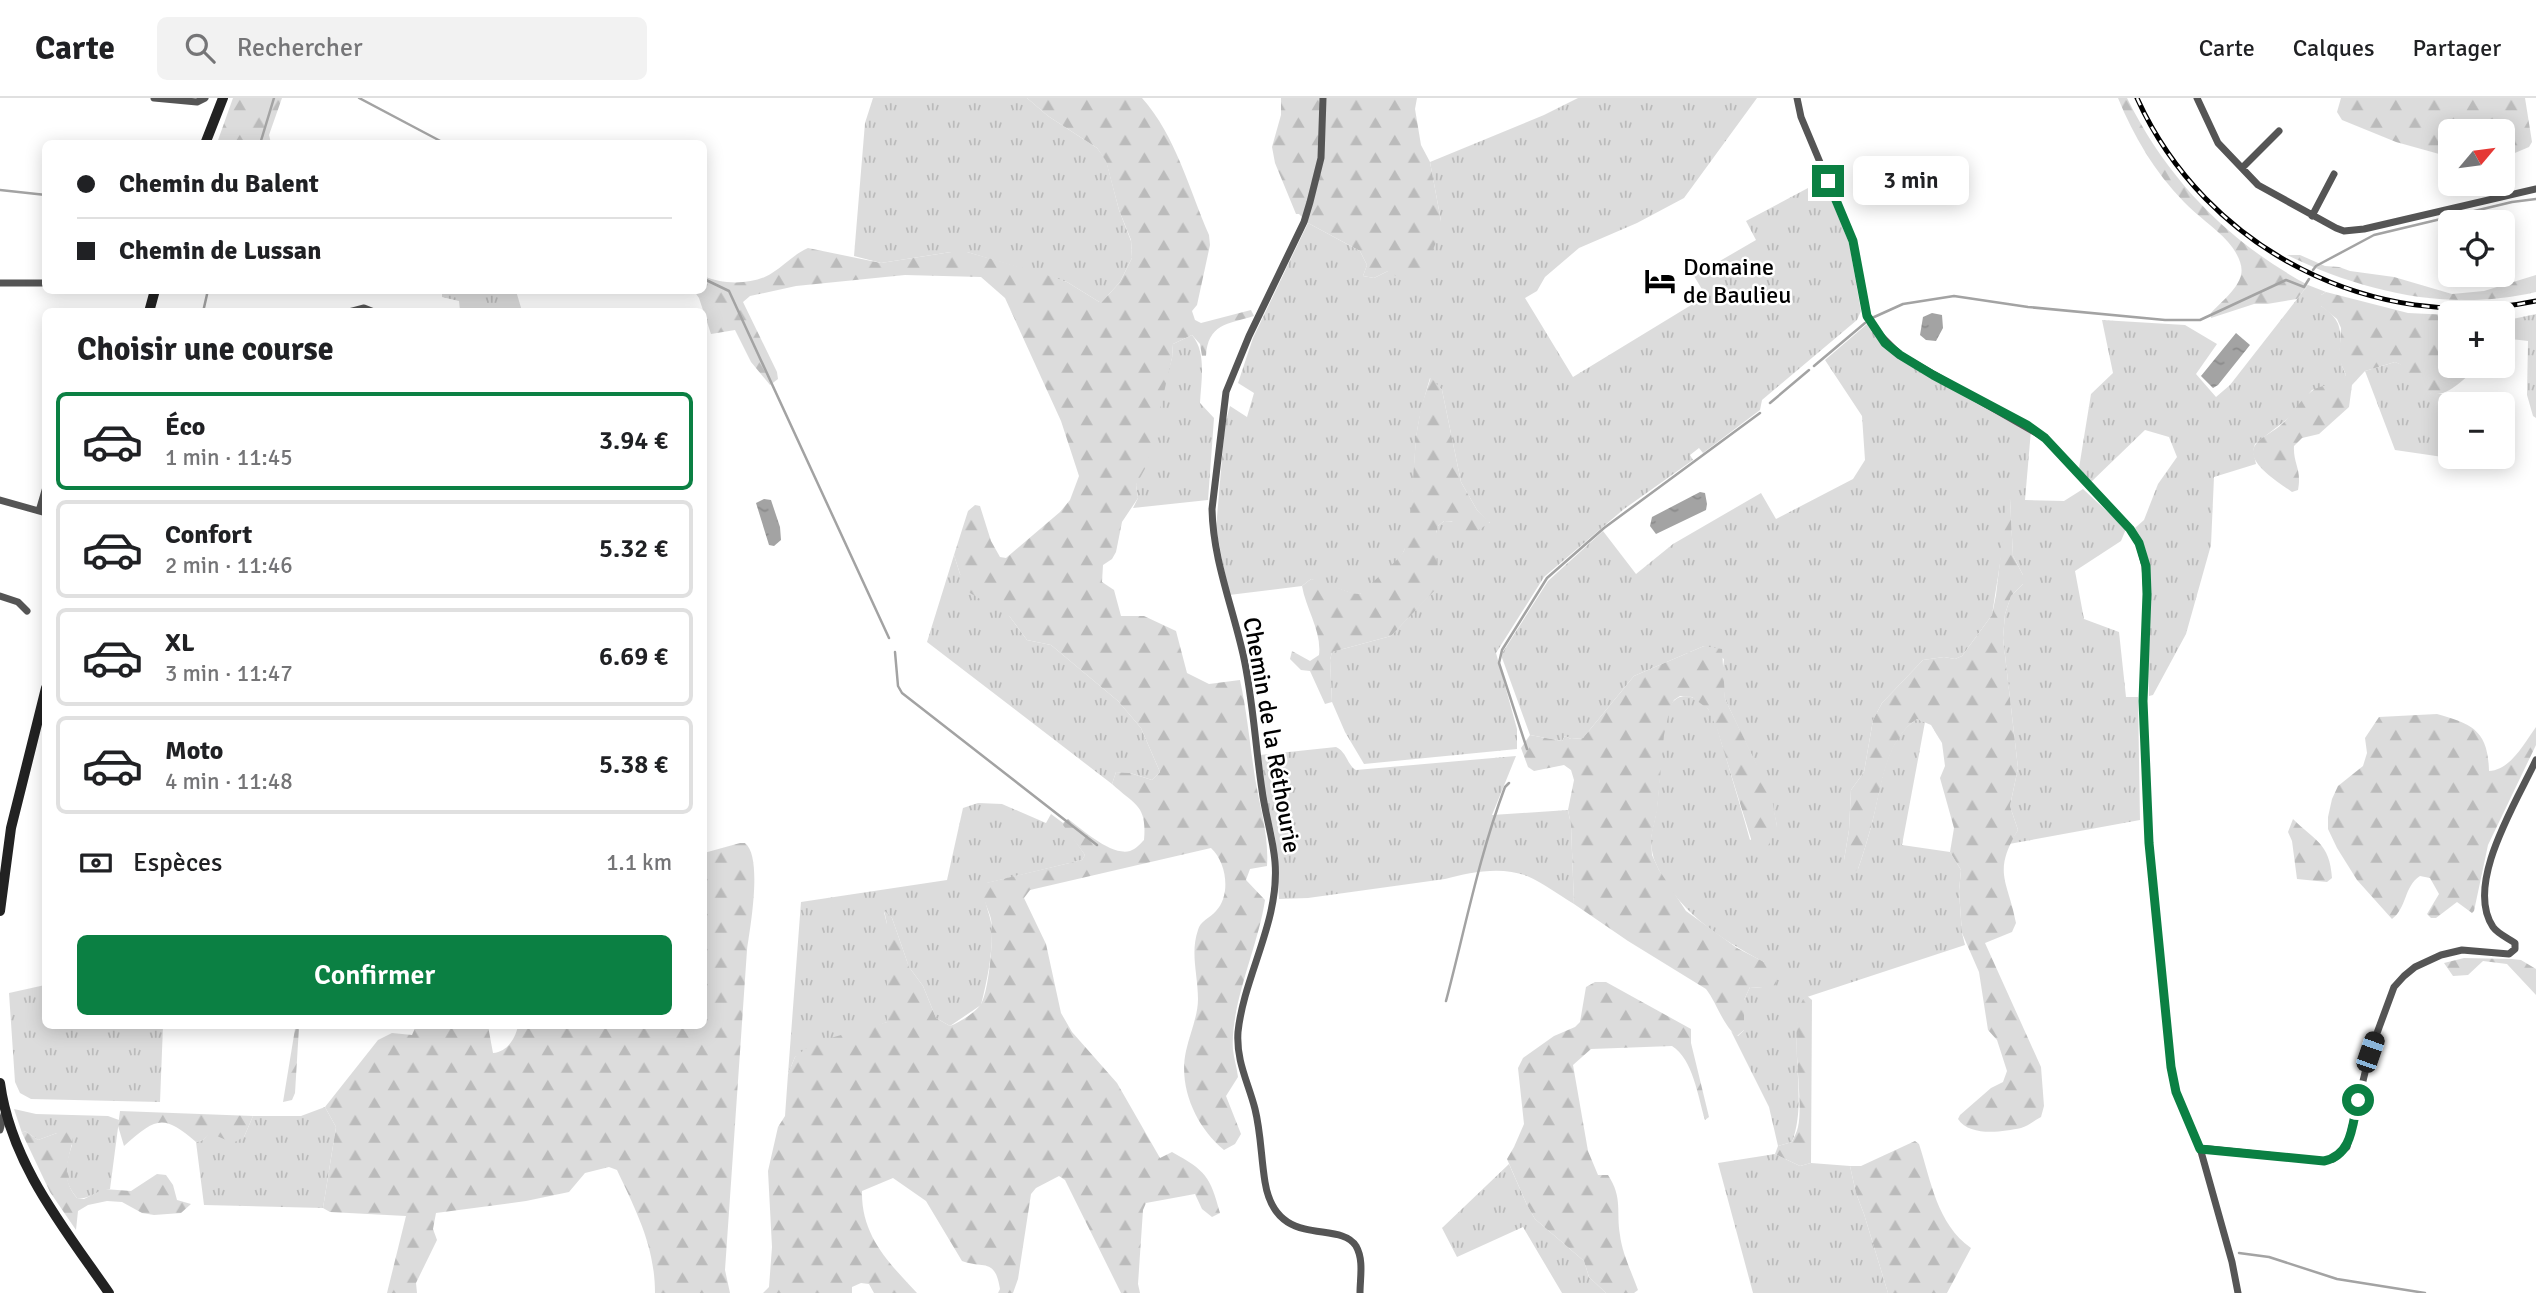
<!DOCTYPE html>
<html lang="fr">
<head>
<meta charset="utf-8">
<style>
  body { margin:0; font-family:Signika,sans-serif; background:#f2f2f2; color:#202124; height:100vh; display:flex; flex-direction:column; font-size:26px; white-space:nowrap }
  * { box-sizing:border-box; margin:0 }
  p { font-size:23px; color:#757577 }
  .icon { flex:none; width:38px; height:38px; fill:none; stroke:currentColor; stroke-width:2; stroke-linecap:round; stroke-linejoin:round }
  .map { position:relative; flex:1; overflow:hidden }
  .details { position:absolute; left:42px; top:210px; width:665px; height:721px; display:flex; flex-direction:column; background:#fff; border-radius:10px; box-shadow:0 4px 18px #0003 }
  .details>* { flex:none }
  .guide { position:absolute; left:42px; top:42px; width:665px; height:154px; border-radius:10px; box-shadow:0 4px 18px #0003; display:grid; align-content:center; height:154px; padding:0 35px; background:#fff }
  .needle { width:46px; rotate:61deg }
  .fabs { position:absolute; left:2438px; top:21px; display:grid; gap:14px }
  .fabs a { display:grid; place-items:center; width:77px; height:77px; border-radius:10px; background:#fff; box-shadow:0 4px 18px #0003; font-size:35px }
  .end { position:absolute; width:32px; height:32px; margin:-16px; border:9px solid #0b8043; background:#fff; box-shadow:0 0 0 4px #fff }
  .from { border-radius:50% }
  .bubble { position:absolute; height:49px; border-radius:10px; background:#fff; box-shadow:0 4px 18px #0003; font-size:23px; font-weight:600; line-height:49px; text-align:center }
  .car { position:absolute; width:21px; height:42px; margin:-21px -10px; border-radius:9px; box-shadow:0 0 5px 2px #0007; background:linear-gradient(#222 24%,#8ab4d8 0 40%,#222 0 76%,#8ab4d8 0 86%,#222 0) }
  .guide b { display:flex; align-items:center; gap:24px; height:66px; font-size:26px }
  .guide b+b { border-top:2px solid #e0e0e0 }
  .guide i { width:18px; height:18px; background:#202124 }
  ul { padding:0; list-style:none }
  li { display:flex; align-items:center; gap:21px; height:98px; margin:0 14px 10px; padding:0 21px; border:4px solid #e0e0e0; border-radius:10px }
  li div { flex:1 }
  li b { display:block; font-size:26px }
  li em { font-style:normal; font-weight:600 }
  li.active { border-color:#0b8043 }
  li>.icon { width:63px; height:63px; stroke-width:1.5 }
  h2 { padding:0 35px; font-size:32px; line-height:84px }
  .pay { display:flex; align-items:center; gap:18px; height:77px; padding:0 35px; font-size:26px }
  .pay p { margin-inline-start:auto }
  .action { display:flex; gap:14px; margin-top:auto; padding:14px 35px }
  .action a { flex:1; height:80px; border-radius:10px; background:#0b8043; color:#fff; font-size:28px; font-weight:600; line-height:80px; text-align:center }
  header { display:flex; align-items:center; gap:42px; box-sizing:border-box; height:98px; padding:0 35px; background:#fff; border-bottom:2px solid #e0e0e0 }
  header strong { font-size:33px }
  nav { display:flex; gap:38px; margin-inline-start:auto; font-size:24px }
  .search { width:490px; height:63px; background:#f2f2f2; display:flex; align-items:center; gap:18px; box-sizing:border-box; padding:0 24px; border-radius:10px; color:#757577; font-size:26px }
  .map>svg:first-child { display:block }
  .grass { fill:url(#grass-tufts) }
  .forest { fill:url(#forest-firs) }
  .water { fill:url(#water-ripples) }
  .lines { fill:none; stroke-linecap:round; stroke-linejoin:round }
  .stream { stroke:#a3a3a3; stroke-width:2.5 }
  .minor { stroke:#555; stroke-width:7 }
  .secondary { stroke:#222; stroke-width:10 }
  .rail-casing { stroke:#000; stroke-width:5 }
  .rail { stroke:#fff; stroke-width:2.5; stroke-dasharray:8; stroke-linecap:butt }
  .route { stroke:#0b8043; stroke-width:9 }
  .labels { text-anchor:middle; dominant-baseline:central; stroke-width:5; stroke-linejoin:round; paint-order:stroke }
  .poi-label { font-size:24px; fill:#000; stroke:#fff; text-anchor:start }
  .street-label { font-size:24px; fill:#000; stroke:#fff }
</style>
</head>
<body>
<header>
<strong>Carte</strong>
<div class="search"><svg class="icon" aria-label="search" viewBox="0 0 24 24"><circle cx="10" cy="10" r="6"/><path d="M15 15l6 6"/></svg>Rechercher</div>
<nav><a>Carte</a><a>Calques</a><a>Partager</a></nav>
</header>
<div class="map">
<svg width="2536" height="1195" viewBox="0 0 2536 1195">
  <defs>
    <pattern id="grass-tufts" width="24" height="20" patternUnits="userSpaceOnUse" patternTransform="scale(1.75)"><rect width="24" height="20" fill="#dcdcdc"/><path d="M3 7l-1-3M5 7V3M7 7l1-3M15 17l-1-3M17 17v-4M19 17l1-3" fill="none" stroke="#bbb"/></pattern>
    <pattern id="forest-firs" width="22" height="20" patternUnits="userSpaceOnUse" patternTransform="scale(1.75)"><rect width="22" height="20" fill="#dcdcdc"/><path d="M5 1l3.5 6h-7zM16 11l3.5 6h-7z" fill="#bbb"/></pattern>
    <pattern id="water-ripples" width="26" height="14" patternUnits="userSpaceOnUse" patternTransform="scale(1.75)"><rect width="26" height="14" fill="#a3a3a3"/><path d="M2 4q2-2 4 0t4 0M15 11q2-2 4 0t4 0" fill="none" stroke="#8b8b8b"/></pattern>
  </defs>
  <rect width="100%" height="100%" fill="#fff"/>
  <path class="grass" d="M873,0H1027L1048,18L1097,50L1106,62L1119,112L1131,143L1132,160L1120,184L1101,205L1067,184L967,154H951L881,165L854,158L865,25Z
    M1578,0H1757L1684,100L1637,125L1579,150L1545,179L1537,193L1525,200L1573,279L1706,198L1694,178L1756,142L1746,123L1823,82L1849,145L1861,213L1857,222L1762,302L1760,312L1703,355L1699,350L1690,357L1693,362L1624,411L1544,479L1496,555L1517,631V651L1364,666L1345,634L1332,604L1330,562L1332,554L1391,538L1436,490V435L1438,428L1444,423L1490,425L1477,412L1461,384L1442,292L1430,280C1424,301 1418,321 1416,343C1413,369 1414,434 1403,455C1397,466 1371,491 1360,496L1351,495L1311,481L1302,488L1229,497L1216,430L1225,326L1230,308L1247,319L1254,295L1238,285L1253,240L1308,125L1360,153L1367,167L1363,178L1374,180L1388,173L1441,123L1430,64L1544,17Z
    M2308,187L2326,194L2321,197V208C2355,230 2330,246 2346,277L2342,283L2331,288L2312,292L2290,319L2255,346L2253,353L2256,366L2214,379L2211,447L2186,536L2153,597L2149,598C2149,580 2147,561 2148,543C2149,505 2158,464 2135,430L2144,422L2158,386L2177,359L2169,339L2145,332L2091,384L2079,370L2091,296L2113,275L2102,222L2185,227L2217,246L2196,276L2216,299L2230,287Z
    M442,193H516L522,213H460L459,203L442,199Z
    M2536,216V320L2533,318L2527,297L2528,243L2511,241L2503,243V223Z
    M1867,226L1883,247L1898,259L1932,279L2031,332L2025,402L2064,403L2083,391L2126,431L2121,443L2075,473L2084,521L2119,534L2126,599H2138L2140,722L2009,746L2018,732L2010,708L2018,670L2003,540L2005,516L2011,498L2023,486V477L2013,458L2010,401L1992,517L1962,558L1955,561L1944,559L1923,562L1882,605L1873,622L1864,674L1851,692L1849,732L1844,762L1858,771C1863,757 1867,743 1871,729C1881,693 1883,643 1917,621L1925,624L1902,747L1950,754L1961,772L1959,793L1962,835L1965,847L1804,900C1786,945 1809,999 1792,1044L1778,1048L1769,1009L1731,933L1738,938L1744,932V902L1750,889L1762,890L1764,864C1718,840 1674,811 1654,761C1652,755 1651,747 1651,740C1652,730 1656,720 1657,709C1660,687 1661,621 1672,605C1682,592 1700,600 1708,611C1717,623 1720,642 1725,656C1733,684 1742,713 1750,742L1777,728L1770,696L1725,601L1722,578L1724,561L1704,548L1634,578L1583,640L1571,641L1565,638L1562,643L1530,637L1501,557L1548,483L1603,433L1636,476L1673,446L1761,395L1776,421L1853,381L1865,362L1862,318L1825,262Z
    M1192,237C1207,255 1201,283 1200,305L1214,320L1208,402L1133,410L1138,400L1136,387L1172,260L1173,246Z
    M2395,264L2405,268L2412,282L2431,296H2443V359L2395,352L2365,273Z
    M954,457L960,476L1010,519L1027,542L1051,547L1118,603L1141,630L1160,674L1152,682L1130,675L1116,674L1112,686L927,544Z
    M1336,649C1347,654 1347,667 1356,672L1516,658L1492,717L1568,712L1571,727L1574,806C1559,797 1543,785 1527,778C1502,768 1470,774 1445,781L1308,800L1279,801L1275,738L1264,696L1260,657Z
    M978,705L1002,706L1046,725L1051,716L1063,725L1085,757L1082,762L987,785C980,804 992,814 992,834C992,859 987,883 981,907L950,928L936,920L923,888L909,869L892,820L884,814L887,826V924L795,959L788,976L801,804L947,782L963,710Z
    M45,887L46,928H163L160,1004L31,1001L20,995L15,984L9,895Z
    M325,1009L336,1029L323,1110L204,1107L196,1044L203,1042L210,1034L219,1038L244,1039L253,1018H301Z
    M14,1011L36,1016L108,1018L119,1022L110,1091C98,1092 89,1102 77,1100C62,1083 65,1068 72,1047L57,1035L38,1042L25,1033L22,1035Z
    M1775,1056L1800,1068L1811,1065L1850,1068L1856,1095L1864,1116L1888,1195H1753L1718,1065Z
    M1509,1066L1527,1107L1535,1121L1584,1163L1589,1179L1606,1195H1562L1523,1129L1457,1159L1442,1130Z"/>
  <path class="forest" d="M233,0H282L269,37L271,45H217Z
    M1027,0H1142C1176,38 1189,91 1209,137L1210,147L1197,207L1192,213L1195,222L1201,225L1251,212L1254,218C1227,226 1208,226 1206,258H1202L1200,246L1192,237L1173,246L1172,260L1147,367L1136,387L1138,400L1122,424L1116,454L1112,461L1103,467L1102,484L1114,492L1121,518H1144L1176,533L1187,575L1209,586L1240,582C1247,614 1250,647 1255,680C1260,710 1269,737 1267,768L1250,771L1246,782L1265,802C1258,849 1230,906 1233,952C1234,961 1237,970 1238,979L1226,998L1241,1036L1235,1046L1224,1052C1196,1029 1178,989 1186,953C1190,935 1198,918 1198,901C1198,877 1190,855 1198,832C1200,823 1210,820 1216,813C1231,797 1227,765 1211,750L1030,792L1024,800L1046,846L1061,915L1072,934L1117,985L1160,1060L1172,1054C1206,1073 1210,1078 1220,1115L1212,1119L1202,1111L1195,1096L1146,1105L1143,1112L1138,1186L1140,1195H1121L1065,1082L1059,1078L1036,1090L1031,1096L1018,1181L1013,1195H998L1000,1191C995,1159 983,1171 962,1163L926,1103L893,1080L862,1093C861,1138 889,1165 917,1195H874L869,1186L861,1185L852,1189V1195H763L769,1189L772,1149L768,1073L778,1029L785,1018L788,976L795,959L813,945L887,924V826L884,812L892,820L909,869L923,888L936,920L950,928C960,924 975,915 981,906C989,893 994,837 991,821C988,808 979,798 986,785L1082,762L1085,757L1063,727V725L1068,721C1083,732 1111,758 1130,753C1136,751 1140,746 1144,742C1147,707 1136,708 1112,686L1116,674L1130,675L1152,682L1160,674L1141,630L1118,603L1051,547L1027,542L1010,519L970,495L960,476L954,457L968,413L975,407L980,408L991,443L1000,459L1006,460L1060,414L1070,402L1079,378L1061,323L1005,200L981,179L905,177L796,188L750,198L743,204L777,274L778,281L770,287L751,264L735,232L711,236L699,200L694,193L704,192V178C722,187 755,187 772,175C785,167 794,156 808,150L881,165L951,154H967L1044,176L1067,184L1101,205L1120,184L1132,160L1131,142L1119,112L1106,63L1097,50L1048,18Z
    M1281,0H1417L1415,11L1421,47L1430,64L1441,123L1439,138L1425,169L1399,180L1388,173L1374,180L1363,178L1367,167L1360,153L1308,125L1299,116H1296L1275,65L1272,49L1281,17Z
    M2118,0H2127C2167,81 2228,144 2308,187L2297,201L2267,206H2254L2211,220V215C2220,205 2238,191 2241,177C2244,166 2235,152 2228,144C2215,129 2197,118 2184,104C2154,73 2134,39 2118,0Z
    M2341,0H2525L2532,44L2529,49L2503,60L2502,33H2450V59L2396,44L2342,22L2337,14Z
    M2287,157H2300L2325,168L2339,169L2350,173L2394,179L2452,196L2484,193L2536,177V194C2451,214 2365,195 2287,157Z
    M2326,194L2408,215L2450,217V268H2478C2462,283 2439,310 2416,288C2406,278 2411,270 2395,264L2365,273L2352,287L2349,309L2319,336L2302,340L2294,348C2293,366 2302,371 2298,392L2292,394C2280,385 2242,363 2256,346C2262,338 2275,333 2282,326C2293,317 2300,301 2312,293C2322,285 2336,290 2346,277L2339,261L2341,230L2337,221L2321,208L2318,199Z
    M1431,279L1442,292L1461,384L1477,412L1490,424L1465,442L1452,423H1444L1438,428L1436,435L1437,490L1391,538L1332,554L1330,562L1332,604L1325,606L1310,573L1301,572L1290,561L1292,553L1310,563L1319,557C1322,534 1306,511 1302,488L1311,481C1329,483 1343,495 1360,496L1399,460L1404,453L1411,409L1416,339L1421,309Z
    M2010,401L2013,458L2023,477V486L2011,498L2005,516L2003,540L2018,670L2010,708L2018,732C1992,775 2008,782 2016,825L2012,834L1985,845L2041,969L2044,1008L2041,1019C2035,1022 2028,1028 2021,1030C2002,1034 1970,1039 1958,1021L1960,1017L1991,990L2003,984L2007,973L1997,942L1988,932L1979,874L1962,835L1959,793L1961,772L1950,754L1954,730L1940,680L1945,668L1942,645L1931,627L1917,621C1884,643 1881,694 1871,729C1867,743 1863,757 1858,771L1853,775H1847L1844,762L1849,732L1851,692L1864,674L1873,622L1882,605L1923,562L1944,559L1955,561L1962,558L1992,517L1996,497L2007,403Z
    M1704,548L1722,551L1725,601L1771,696L1777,728L1768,748L1756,757L1717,631L1708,611L1692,599L1680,598L1674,602L1670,610L1664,637L1657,713L1651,740L1652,757L1659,772L1686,813L1737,850L1764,864L1777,879L1775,891L1750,889L1744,902V932L1737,938C1723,928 1717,905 1706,891L1628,843L1574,806L1571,727L1568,712L1574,682L1571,672L1564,667L1534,673L1528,669L1521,650L1530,637L1562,643L1565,638L1571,641L1583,640L1634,578Z
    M2437,616C2473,626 2488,633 2489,673C2511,672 2524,645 2536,629V647L2488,747L2474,813L2472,815L2457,804L2436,820H2431L2427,816L2439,796L2430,780L2420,778C2404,788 2407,810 2392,821L2357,782L2337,750L2328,731V719L2332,701L2338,688L2363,668L2367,655L2365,640L2379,619Z
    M2293,721C2314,742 2330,745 2332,780L2327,784L2297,781L2292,743L2288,734Z
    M740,745H745C763,759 750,830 747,852L725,1172L730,1195H655C655,1148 636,1113 617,1072L609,1069L585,1075L569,1094L526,1103L436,1115L433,1131L437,1142L416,1185L417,1195H387L406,1118L330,1114L323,1110L336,1029L325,1009L378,942L392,935L412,937L416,928H488L493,955C508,953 515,941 518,928H704V755Z
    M2464,860L2512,861L2521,862L2536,871V897L2507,866L2483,863L2468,877L2453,878L2444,865Z
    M1595,884H1606L1691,931V945L1709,1019L1705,1022C1698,999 1693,961 1672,948L1591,951L1573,967L1588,1053L1598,1077H1608C1623,1100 1616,1113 1620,1137C1622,1155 1632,1175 1638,1192L1634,1195H1606L1589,1179L1584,1163L1535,1121L1527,1107L1507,1061L1514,1049L1524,1026L1518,970L1523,960L1554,938L1575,929L1580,924L1586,889Z
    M1806,897L1812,902L1811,1065L1800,1068L1775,1056L1778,1048L1792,1044C1794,1039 1797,1034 1798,1029C1805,998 1786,921 1806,897Z
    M299,929L295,995L292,1002L283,1004L295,931Z
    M120,1013L253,1018L244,1039L233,1045L210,1035L203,1042L196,1044C163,1016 157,1019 124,1048L118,1028Z
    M25,1033L38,1042L57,1035L74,1033C71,1059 58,1078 77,1100L84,1101L104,1091L131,1093L157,1076L166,1077L173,1087L177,1102L191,1106L181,1115L154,1117L142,1115L122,1104L107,1103L88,1107L78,1113L76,1132L50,1094L22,1035Z
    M1915,1043L1919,1046C1931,1083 1937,1126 1971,1150L1947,1195H1888L1864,1116L1856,1095L1850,1068H1861Z"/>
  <path class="water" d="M1932,215L1942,217L1943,230L1936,243L1926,242L1920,237L1923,219Z
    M2236,235L2250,247L2218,287L2213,290L2201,278Z
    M1700,394L1705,395L1707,406L1706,412L1656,436L1650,428L1652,419Z
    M764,401L771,402L780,429L781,442L774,448L769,447L756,405Z"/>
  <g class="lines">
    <path class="stream" d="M359,0L446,46
      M260,46L274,0
      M0,92L46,97
      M2313,172L2316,168L2374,137L2512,104L2536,101
      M704,181L729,193L889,540
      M203,214L208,192
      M1872,220L1903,206L1954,198L2028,209L2165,222H2200L2286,182L2304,189L2309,181
      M1814,268L1865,225
      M1770,305L1809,272
      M895,554L898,588L902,595L1097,747
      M1527,651L1499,565L1502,552L1547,480L1604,430L1760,315
      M1446,903C1465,831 1479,758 1505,689L1509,685
      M2239,1155L2269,1159L2337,1181L2425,1195"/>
    <path class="minor" d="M154,0L197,4L205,0
      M1323,0L1321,60L1310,104L1304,124L1249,238L1226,294L1212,411C1213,461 1232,507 1243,556C1253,600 1255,646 1262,692C1265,716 1273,739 1275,764C1280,823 1244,877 1238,934C1236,963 1248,984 1255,1011C1261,1035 1261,1060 1265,1084C1276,1153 1339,1121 1356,1148C1364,1162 1360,1180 1360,1195
      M1797,0L1801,19L1853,143L1867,218L1876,233L1900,257L2045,340L2130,431L2139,445L2145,468L2147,496L2143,603L2149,745L2171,969L2176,994L2200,1050L2232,1164L2238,1195
      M2197,0L2218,45L2258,87L2336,130L2344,133L2364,131L2536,91
      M2242,70L2279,33
      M2312,118L2334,76
      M0,185H46
      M349,214L364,210L374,214
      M0,402L46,415
      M39,413L46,389
      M0,498L18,504L27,513
      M0,1032L5,1012
      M2200,1050L2324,1063L2333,1061L2347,1049L2370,954L2394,889L2404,878L2415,869L2441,857L2462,852L2509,856L2515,851V845C2508,840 2498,836 2493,829C2464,786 2517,703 2536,662"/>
    <path class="secondary" d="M205,46L223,0
      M149,214L155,192
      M0,813L11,730L46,590
      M0,985C11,1066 64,1130 109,1195"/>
    <defs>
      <path id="rail" d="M2137,0C2205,151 2374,237 2536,203"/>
    </defs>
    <use href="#rail" class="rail-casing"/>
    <use href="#rail" class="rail"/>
  </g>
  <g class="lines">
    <path class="route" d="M1828,83L1853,143L1867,218L1885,245L1900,257L1933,277L2027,327L2045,340L2130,431L2139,445L2146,468L2147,496L2143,603L2149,745L2171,969L2176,994L2200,1051L2324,1063C2353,1057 2352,1026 2358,1002"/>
  </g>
  <defs>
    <symbol id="hotel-bare" viewBox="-9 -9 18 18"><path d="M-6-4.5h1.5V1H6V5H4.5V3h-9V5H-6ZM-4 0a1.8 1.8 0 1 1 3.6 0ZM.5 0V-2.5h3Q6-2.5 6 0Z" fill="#000" stroke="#fff" stroke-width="2.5" paint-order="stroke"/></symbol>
  </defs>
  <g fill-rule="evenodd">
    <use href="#hotel-bare" x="1638" y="161" width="44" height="44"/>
  </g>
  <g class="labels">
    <g class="poi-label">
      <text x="1683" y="169">Domaine<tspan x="1683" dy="28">de Baulieu</tspan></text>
    </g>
    <g class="street-label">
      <text transform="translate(1272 637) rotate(80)">Chemin de la Réthourie</text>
    </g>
  </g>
</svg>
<div class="fabs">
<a><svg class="needle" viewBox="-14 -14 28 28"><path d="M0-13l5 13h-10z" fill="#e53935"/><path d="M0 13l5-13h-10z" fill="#757577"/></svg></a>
<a><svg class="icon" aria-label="locate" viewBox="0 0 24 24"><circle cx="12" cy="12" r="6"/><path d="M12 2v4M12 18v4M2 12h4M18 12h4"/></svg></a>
<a>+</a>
<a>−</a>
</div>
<i class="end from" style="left:2358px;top:1002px"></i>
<i class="end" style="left:1828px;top:83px"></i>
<div class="bubble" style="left:1853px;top:58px;width:116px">3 min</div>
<i class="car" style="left:2370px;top:954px;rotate:19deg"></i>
<div class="guide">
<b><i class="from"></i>Chemin du Balent</b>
<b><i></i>Chemin de Lussan</b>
</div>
<section class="details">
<h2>Choisir une course</h2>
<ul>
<li class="active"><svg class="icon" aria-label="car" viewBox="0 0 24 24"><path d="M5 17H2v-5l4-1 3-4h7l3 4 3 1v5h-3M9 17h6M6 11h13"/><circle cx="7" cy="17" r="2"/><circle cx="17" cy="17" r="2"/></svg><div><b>Éco</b><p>1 min · 11:45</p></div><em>3.94 €</em></li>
<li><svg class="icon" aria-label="car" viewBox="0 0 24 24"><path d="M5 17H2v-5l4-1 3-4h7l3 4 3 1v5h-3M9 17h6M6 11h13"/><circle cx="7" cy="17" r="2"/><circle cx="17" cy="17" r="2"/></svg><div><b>Confort</b><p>2 min · 11:46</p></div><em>5.32 €</em></li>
<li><svg class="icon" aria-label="car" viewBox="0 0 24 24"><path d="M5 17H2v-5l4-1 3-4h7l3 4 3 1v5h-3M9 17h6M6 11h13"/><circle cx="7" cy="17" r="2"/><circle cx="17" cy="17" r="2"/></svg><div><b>XL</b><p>3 min · 11:47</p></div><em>6.69 €</em></li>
<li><svg class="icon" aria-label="car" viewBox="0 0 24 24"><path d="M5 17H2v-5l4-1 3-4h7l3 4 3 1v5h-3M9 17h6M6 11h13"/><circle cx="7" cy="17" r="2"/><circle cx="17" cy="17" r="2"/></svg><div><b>Moto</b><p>4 min · 11:48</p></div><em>5.38 €</em></li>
</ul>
<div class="pay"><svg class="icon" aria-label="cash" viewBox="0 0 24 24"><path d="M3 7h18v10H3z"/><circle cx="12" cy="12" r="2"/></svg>Espèces<p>1.1 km</p></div>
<div class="action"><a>Confirmer</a></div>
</section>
</div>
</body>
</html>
